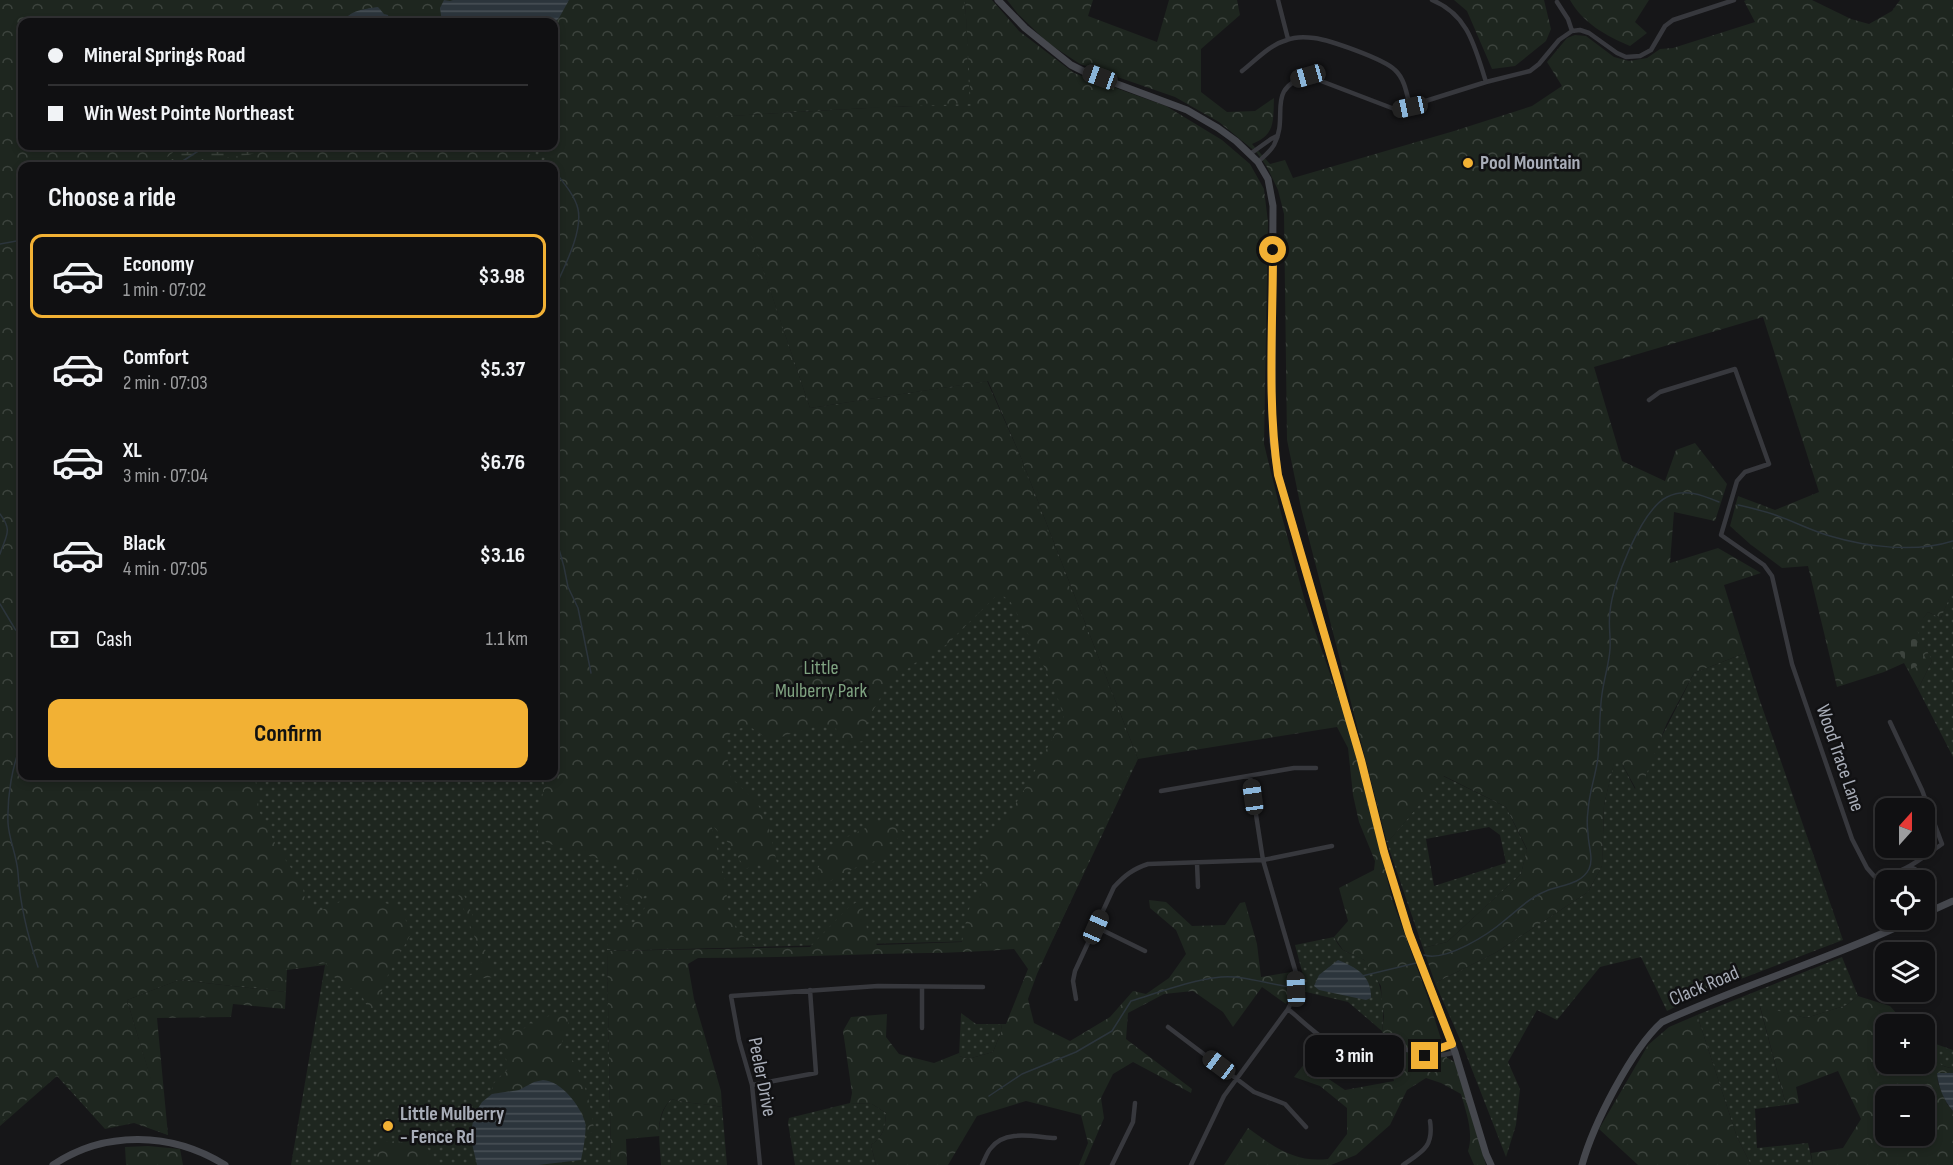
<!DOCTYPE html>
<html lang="en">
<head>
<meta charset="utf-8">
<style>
  body { margin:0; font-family:"Sofia Sans Condensed",sans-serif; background:#19191b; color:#f1f3f6; height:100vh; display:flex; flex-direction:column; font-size:22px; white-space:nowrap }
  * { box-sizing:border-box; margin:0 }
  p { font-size:20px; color:#9c9d9f }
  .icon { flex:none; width:33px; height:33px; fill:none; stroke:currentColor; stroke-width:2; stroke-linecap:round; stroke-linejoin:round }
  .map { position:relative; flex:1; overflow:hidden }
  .drawer { position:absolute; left:18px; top:162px; width:540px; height:618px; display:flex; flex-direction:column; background:#101012; border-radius:12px; box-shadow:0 3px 9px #0003,0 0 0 2px #303032 }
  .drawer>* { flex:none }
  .top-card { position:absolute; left:18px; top:18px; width:540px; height:132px; border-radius:12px; box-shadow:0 3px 9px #0003,0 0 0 2px #303032; display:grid; align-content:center; height:132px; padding:0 30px; background:#101012 }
  .needle { width:39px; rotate:21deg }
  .fabs { position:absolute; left:1875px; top:798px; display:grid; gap:12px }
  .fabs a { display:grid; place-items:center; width:60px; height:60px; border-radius:12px; background:#101012; box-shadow:0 3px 9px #0003,0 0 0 2px #303032; font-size:30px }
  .end { position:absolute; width:27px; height:27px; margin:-14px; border:8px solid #f2b134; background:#111; box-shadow:0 0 0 3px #111 }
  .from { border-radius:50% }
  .bubble { position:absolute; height:42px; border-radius:12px; background:#101012; box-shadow:0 3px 9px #0003,0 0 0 2px #303032; font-size:20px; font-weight:700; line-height:42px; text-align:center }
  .car { position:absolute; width:18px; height:36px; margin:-18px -9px; border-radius:8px; box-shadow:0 0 4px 2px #0007; background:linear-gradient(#222 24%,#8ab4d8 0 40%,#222 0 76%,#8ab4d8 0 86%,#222 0) }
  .top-card b { display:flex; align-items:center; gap:21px; height:57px; font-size:22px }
  .top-card b+b { border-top:2px solid #303032 }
  .top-card i { width:15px; height:15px; background:#f1f3f6 }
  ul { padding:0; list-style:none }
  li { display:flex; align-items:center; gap:18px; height:84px; margin:0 12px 9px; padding:0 18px; border:3px solid transparent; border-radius:12px }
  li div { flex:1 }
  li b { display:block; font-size:22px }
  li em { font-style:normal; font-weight:700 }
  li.current { border-color:#f2b134 }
  li>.icon { width:54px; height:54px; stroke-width:1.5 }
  h2 { padding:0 30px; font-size:27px; line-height:72px }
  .pay { display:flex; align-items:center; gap:15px; height:66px; padding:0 30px; font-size:22px }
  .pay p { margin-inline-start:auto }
  .primary-button { display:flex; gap:12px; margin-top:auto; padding:12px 30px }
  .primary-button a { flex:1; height:69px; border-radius:12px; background:#f2b134; color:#111; font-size:24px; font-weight:700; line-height:69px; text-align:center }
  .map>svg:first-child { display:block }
  .grass { fill:url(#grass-dots); fill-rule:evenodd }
  .forest { fill:url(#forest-crowns); fill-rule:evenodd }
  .wetland { fill:url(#wetland-marsh) }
  .cemetery { fill:url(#cemetery-stones) }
  .water { fill:url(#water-rules) }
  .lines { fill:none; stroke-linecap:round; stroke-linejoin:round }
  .stream { stroke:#2c353c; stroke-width:1.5 }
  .street { stroke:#37383d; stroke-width:4.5 }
  .secondary { stroke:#45474d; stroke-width:7 }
  .route { stroke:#f2b134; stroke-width:8 }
  .poi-dot { fill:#f2b134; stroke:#111113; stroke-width:2 }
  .labels { text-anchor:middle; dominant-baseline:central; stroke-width:5; stroke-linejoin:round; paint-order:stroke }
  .poi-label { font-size:20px; font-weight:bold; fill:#a8adb8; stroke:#111113; text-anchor:start }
  .park-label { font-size:20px; fill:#7fa381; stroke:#111113 }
  .street-label { font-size:20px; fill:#a8adb8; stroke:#111113 }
</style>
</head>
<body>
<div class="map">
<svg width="1953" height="1165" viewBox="0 0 1953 1165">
  <defs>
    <pattern id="grass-dots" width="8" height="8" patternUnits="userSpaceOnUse" patternTransform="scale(1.5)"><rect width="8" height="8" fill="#1e261f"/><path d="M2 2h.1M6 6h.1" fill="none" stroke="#3c433d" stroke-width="1.8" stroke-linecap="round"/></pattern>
    <pattern id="forest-crowns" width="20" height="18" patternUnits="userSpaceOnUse" patternTransform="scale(1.5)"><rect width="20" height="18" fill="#1e261f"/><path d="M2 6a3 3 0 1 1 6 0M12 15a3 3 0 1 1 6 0" fill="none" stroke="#3c433d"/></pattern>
    <pattern id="wetland-marsh" width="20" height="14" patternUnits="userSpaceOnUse" patternTransform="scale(1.5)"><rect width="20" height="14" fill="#1e261f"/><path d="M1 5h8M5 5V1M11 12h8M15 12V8" fill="none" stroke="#3c433d"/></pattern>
    <pattern id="cemetery-stones" width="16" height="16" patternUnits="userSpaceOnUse" patternTransform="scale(1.5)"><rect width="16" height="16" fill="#1e261f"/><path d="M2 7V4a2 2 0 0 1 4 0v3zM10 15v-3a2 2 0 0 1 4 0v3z" fill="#3c433d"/></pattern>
    <pattern id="water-rules" width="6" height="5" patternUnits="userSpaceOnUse" patternTransform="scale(1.5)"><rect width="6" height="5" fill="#2c353c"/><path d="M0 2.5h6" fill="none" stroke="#485056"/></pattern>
  </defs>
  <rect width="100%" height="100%" fill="#161618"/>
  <path class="grass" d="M0,0H965L972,106H903L712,117L810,408L987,381L1020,455L1138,759L1053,939L607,951L611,1165H291L325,965L287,970L286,992L179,980L127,1000L168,1135L134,1123L105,1129L57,1076L0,1126ZM22,22H554V146H22ZM22,166H554V776H22Z
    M1953,592V757L1918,689L1932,661L1915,628L1928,612L1941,618L1951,593Z
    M1745,653L1759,698L1843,940L1699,995L1667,1011L1641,957L1600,967L1557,1020L1537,1010L1508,1062L1520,1089L1516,1125L1506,1157L1462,1044L1435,983L1495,953L1588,892L1602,866L1604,805L1614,762H1621L1635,789L1694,673Z
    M1443,776L1506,807L1527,850L1521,874L1447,942L1423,948L1387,843ZM1489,827L1500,835L1506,863L1434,886L1426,839Z
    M1334,937C1336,941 1339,946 1342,949C1348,954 1357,955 1364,960C1383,976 1385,1008 1382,1031L1348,1002L1302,991L1303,975L1295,945Z
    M1842,957L1858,996L1847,1005L1806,1018L1760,1007L1786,1105L1755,1109L1757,1148L1808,1143L1813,1165H1751L1737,1137L1697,1015Z
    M961,1013L976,1024H1001L1002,1030L993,1052L968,1059L959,1056Z
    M1924,1040L1953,1050V1068C1939,1068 1925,1054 1924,1040Z
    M671,1099C688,1104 704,1103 722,1107L727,1165H661C660,1141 654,1118 671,1099Z
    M850,1103L872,1104L886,1113C885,1128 884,1136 871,1145L876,1165H795L788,1123L789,1118Z"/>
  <path class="forest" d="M0,0H444L440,8L442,22H411L410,19L400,18L397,22H389L388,16L384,14L378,7C366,9 350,11 343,22H22V146H511L523,149L542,164L546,157L535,146H554V23L559,18L569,0H964L970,104L830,109L711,117L903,106H971L965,0H992L1019,31L1074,73L1166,106L1222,140L1250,164L1264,189L1268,222L1264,444L1281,513L1306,605L1348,725L1393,902L1428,998L1447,1058L1455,1062L1486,1165H1474L1468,1151C1474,1133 1466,1112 1461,1094L1441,1083L1426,1078L1407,1090L1390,1125L1356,1155L1331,1165H1224L1248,1128C1274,1147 1295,1163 1328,1159L1347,1134V1108L1320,1086L1294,1077L1305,1063L1345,1090L1394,1081L1382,1031L1384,1016L1382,1004L1381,986L1364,960L1343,950L1334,937L1348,921L1339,888L1374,870L1375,861L1359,822L1353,795L1348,748L1337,727L1138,759L1020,455L988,381L810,408L733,181L809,409L987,382L1019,457L1136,758L1037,974L1028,999L1034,1023L1070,1041L1110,1017L1133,991L1146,994L1169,978L1186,954L1176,930L1150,908L1149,900L1166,902L1192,926L1225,925L1240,903L1245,902L1257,944L1261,977L1291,972L1292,989L1286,1004L1262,987L1233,1027L1223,1012L1193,991L1164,994L1128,1013L1126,1039L1192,1089L1191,1093L1133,1062L1113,1074L1101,1098L1104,1118L1084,1165H1079L1088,1143L1081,1115L1026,1101L977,1116L948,1165H876L871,1145C884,1136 885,1128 886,1113L872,1104L850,1103L852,1093L843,1031L851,1017L887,1014L886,1037L899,1054L934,1063L959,1053V1056L968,1059L993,1052L1002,1030L1001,1024H1006L1028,969L1014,949C968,953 922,953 877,954C817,956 758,958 698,958L688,964L694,999L721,1091L722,1107C704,1103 688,1104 671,1099C661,1110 658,1121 660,1136L626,1139L627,1165H611L607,951L810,947L850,906L857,902L861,904L866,920L867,931L877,945L962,942L968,911L991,865L982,859L977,846L1006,820L1031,778L1064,717L1056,693L1033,643L1010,601L999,593L946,645L915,663L888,684L870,716L864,730L863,741L847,745L837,739L836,728L820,725L777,738L763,736L749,726L734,730L724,740L731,778L755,800L767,820L777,863V870L773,874L767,872L758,864L745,869L733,848L711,824L725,880L728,908L737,931L756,947L607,950C607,932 620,922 637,922L651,896L646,895L632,906L623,903L619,894L624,887L638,880L636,874L599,859L547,843L537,832L544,785L543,776H554V166H22V776H255L259,811L278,849L302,884L306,904L322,910L344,900H374L392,905L404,917L412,932L388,975L374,1010L370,1012L358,988H344L335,978L326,963L286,969L285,990L180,979L126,1000L157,1100L127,1000L179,980L286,992L285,1009L233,1004L231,1017L157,1018L168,1135L134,1122L105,1128L57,1074L0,1123Z
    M1007,0H1093L1088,16L1157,42L1169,0H1237L1240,15L1201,49V92L1227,112L1255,111L1274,98C1273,120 1276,135 1252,144L1270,164L1285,160L1293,178L1454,131L1532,106L1562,86L1547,62L1567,38L1575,35L1586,36L1614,57L1629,61L1647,58L1660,49L1673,48L1755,22L1744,1L1746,0H1812L1851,19L1869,24L1892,11L1900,0H1953V592L1951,594L1941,618L1928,612L1916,628L1932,661L1918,689L1904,663L1884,672L1837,687L1808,566L1782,568L1750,544L1730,526L1738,496L1775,510L1819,492L1763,317L1594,367L1622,461L1665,481L1676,450L1695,443L1727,484L1715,521L1674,512L1670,563L1718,548L1761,573L1724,585L1745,653L1694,673L1667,723L1642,785L1636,789L1621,762L1614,763L1604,805L1602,866L1588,892L1495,953L1435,983L1423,948L1447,942L1521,874L1527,849L1506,807L1444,776L1387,843L1301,508L1287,440L1284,214L1278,190L1267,167L1257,153L1219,122L1175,97L1080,64L1048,43L1018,14Z
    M1454,0H1544L1551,29L1546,41L1515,66L1492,69L1467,11Z
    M1570,0H1649L1635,22L1647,33L1630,46C1606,36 1583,23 1570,0Z
    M889,821L907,834L888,843L887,852L883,859L859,866L824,884L816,882L818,869L826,849L836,842L864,829L872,822Z
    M454,878C465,888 486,954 494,972L493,977L477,979L469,976C482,970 483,963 480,951L453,881Z
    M1858,996L1890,1006L1906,1024H1886V1064H1924L1925,1047C1931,1057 1940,1068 1953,1068V1073H1937L1938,1083L1947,1104L1953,1111V1165H1813L1811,1153L1843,1148L1861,1119L1838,1071L1796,1087L1799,1103L1786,1105L1760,1006L1806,1018L1847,1005ZM1886,1096H1924V1136H1886Z
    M551,1014H561L569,1017L568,1024L561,1045C565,1052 571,1057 575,1064C584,1078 594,1116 594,1132L589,1133L586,1129L585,1122L519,1090L492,1094L493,1084L510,1067L498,1043L507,1032L525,1028L531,1023L535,1027Z
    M1697,1015L1737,1137L1751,1165H1638L1599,1129L1648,1045L1669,1027Z
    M391,1141L410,1144L421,1143C429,1150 435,1154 437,1165L410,1164L377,1165C376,1155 377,1150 383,1142Z
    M148,1146L180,1149L183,1165H126L125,1147Z"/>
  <path class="wetland" d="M180,146H280L248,155L223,158L205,166H155L162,162Z"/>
  <path class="cemetery" d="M1914,636L1927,661L1909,670L1896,645Z"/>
  <path class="water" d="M444,0L450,1L453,0H569L559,18L554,23L442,22L440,8Z
    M378,7L384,14L388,15L389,22H343C350,10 365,9 378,7Z
    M1338,960C1355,967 1372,975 1371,998L1366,1000L1319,990L1314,986L1319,975Z
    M1937,1073H1953V1111C1944,1101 1938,1086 1937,1073Z
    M543,1080C561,1081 580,1105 585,1122C587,1129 583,1152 581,1160L538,1165H477L470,1135L475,1113L482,1102L492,1094L519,1090L534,1082Z"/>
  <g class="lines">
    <path class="stream" d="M175,166L206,146
      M0,244L22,240
      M554,290C563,269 583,233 578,209C575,196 564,183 556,173
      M1738,505C1751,508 1765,511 1778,516C1795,522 1812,531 1830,536C1867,547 1915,553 1953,541
      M0,514C13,531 6,535 0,554
      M554,531L564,567L568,587L578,608L591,673
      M0,604L15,629L22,637
      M22,742C12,766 7,797 8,823C9,840 17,856 18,873C20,905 28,937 38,967
      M1424,955C1446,962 1489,934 1505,920C1518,910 1530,897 1546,891C1560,885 1581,885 1589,869C1594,859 1588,845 1588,833C1587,826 1587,818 1588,811C1589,792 1596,775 1598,757C1600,736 1599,715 1602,694C1604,679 1609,664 1610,649C1611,637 1608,624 1610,612C1612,584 1641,510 1667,497C1685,488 1702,495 1719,502
      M1362,976L1416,963
      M989,1096L1022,1074L1076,1052L1112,1031L1131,1001C1160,992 1191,980 1221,977C1243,975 1267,984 1290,987"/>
    <path class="street" d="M1278,0L1288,39
      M1432,0C1469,15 1475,48 1486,82
      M1557,2L1568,19L1572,31
      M1242,71C1256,60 1269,45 1287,40C1294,37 1306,37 1314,38C1330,40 1384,59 1395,70C1405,79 1407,95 1410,107
      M1250,154L1271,139L1277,136
      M1258,162C1263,157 1270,152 1274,145C1290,115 1264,89 1308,76L1397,110L1486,82L1530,71L1539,64L1559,40L1572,31L1580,30L1589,33L1617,53L1626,57L1640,56L1651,50L1665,26L1673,20L1734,0
      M1649,400L1660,392L1735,369L1769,464L1745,472L1737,481L1721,535L1764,565L1772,576L1792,664L1852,839L1867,868L1874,876C1899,878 1923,857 1942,844L1922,790L1890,722
      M1161,791L1294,768H1316
      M1197,863L1198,887
      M1910,867L1915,869L1920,880
      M1910,867L1907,872L1910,880
      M1924,891L1930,905V911
      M1096,927L1145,951
      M1076,999L1073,981L1075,971L1114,887C1125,875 1133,869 1148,864L1263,860L1332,846
      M1288,1009C1304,1022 1333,1052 1354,1052C1368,1052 1382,1045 1396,1048C1422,1051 1426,1061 1455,1052
      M1168,1027L1254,1092L1285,1104L1306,1127
      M922,1028V987
      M1431,1055L1435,1050L1452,1044
      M752,1085L816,1073L810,990
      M760,1165L752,1085L739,1040L731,996L878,986L983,987
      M982,1165C985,1159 987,1152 991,1148C1005,1129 1035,1137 1055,1138
      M1112,1165L1133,1122L1135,1103
      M1191,1165L1224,1096L1288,1009C1295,997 1296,988 1296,973L1263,860L1250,776
      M1403,1165C1422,1152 1434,1147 1430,1121"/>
    <path class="secondary" d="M998,0L1025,28L1071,65L1085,72L1187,110L1218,128L1236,141L1258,162L1268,179L1273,206L1272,404L1273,441L1278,475L1361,760L1384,852L1409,933L1455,1052L1486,1154L1491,1165
      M1924,914L1953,901
      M53,1165C105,1130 172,1132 225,1165
      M1582,1165C1593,1125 1631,1050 1662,1022C1744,984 1831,959 1912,920"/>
  </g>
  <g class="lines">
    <path class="route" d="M1273,250C1273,324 1267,401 1278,475L1361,760L1384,852L1409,933L1452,1044L1435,1050L1431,1055L1425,1056"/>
  </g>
  <g class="poi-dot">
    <circle cx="1468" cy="163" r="6"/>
    <circle cx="388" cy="1126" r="6"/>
  </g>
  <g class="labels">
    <g class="poi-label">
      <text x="1480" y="163">Pool Mountain</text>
      <text x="400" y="1114">Little Mulberry<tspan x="400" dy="23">- Fence Rd</tspan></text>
    </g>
    <g class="park-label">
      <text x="821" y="668">Little<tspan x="821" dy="23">Mulberry Park</tspan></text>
    </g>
    <g class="street-label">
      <text transform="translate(1840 758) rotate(71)">Wood Trace Lane</text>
      <text transform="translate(1704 986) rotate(-23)">Clack Road</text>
      <text transform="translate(762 1077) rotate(79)">Peeler Drive</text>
    </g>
  </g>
</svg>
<div class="fabs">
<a><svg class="needle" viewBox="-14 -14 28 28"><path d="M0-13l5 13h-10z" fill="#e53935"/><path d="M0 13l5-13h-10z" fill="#9c9d9f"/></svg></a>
<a><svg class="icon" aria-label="locate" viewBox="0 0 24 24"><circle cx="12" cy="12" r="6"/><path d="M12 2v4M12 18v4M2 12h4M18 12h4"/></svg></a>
<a><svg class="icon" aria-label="layers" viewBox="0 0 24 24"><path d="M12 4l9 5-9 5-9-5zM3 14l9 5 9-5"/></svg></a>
<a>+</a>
<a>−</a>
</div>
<i class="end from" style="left:1273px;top:250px"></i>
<i class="end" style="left:1425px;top:1056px"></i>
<div class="bubble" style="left:1305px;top:1035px;width:99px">3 min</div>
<i class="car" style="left:1308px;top:76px;rotate:254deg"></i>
<i class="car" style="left:1100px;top:77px;rotate:290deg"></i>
<i class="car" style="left:1410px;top:107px;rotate:258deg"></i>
<i class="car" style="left:1253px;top:797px;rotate:352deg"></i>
<i class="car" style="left:1096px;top:927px;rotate:24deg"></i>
<i class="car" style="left:1296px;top:989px;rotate:358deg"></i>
<i class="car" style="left:1219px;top:1065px;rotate:307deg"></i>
<div class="top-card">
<b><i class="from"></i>Mineral Springs Road</b>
<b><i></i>Win West Pointe Northeast</b>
</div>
<section class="drawer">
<h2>Choose a ride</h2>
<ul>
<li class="current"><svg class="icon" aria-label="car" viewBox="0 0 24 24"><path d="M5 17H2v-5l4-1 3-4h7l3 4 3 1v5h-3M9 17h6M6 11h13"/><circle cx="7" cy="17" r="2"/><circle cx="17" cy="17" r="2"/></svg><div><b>Economy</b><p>1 min · 07:02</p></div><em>$3.98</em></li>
<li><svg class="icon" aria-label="car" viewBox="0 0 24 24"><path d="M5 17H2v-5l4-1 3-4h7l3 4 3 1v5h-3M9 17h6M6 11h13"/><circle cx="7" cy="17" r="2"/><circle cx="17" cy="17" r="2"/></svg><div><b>Comfort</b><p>2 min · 07:03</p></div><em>$5.37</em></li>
<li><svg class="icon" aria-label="car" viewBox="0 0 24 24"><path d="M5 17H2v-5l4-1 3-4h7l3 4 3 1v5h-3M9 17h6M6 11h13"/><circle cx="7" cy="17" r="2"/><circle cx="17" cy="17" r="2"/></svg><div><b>XL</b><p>3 min · 07:04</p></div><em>$6.76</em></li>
<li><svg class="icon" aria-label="car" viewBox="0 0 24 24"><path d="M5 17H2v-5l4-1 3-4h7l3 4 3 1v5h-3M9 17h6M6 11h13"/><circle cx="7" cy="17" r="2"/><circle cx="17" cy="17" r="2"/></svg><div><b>Black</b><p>4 min · 07:05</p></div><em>$3.16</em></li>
</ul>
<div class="pay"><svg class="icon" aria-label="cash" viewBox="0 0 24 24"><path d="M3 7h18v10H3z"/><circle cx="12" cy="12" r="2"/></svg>Cash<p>1.1 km</p></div>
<div class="primary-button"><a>Confirm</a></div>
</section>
</div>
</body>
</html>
